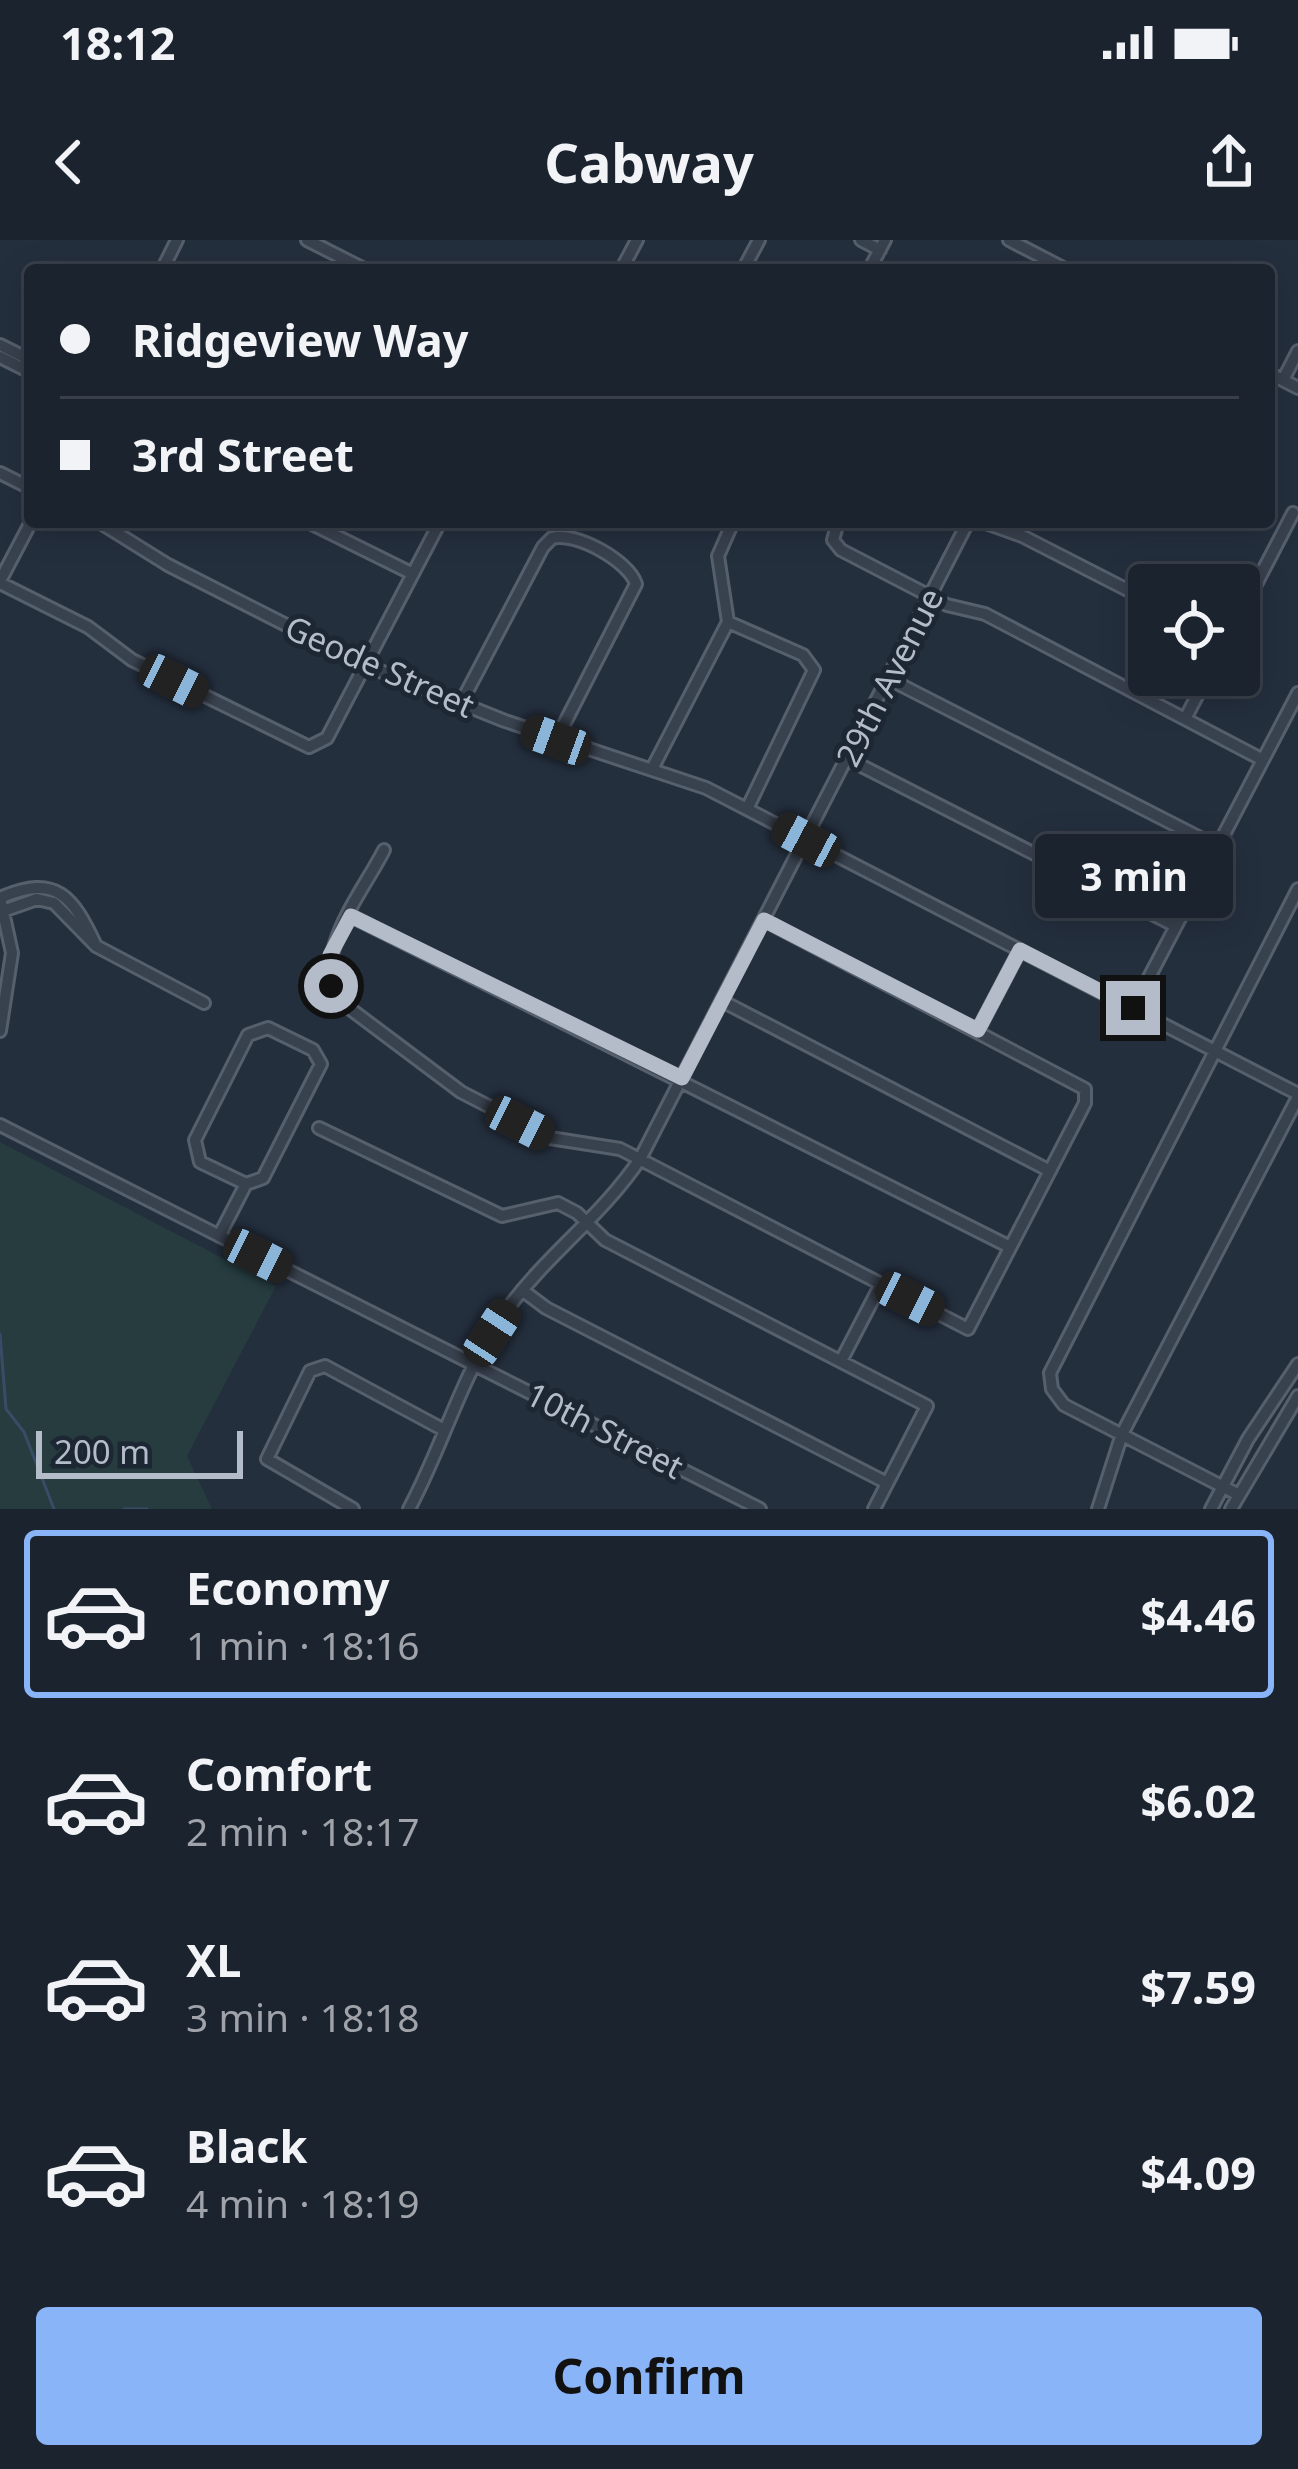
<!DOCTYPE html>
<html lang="en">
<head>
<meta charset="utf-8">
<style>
  body { margin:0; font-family:"Noto Sans",sans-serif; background:#282f3a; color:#f1f3f6; height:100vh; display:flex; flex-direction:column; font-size:45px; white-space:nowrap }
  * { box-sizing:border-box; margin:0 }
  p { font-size:39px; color:#a0a4aa }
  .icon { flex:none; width:66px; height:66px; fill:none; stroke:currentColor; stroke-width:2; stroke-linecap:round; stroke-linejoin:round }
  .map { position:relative; height:1269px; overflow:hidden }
  .drawer { display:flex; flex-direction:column; background:#1b232e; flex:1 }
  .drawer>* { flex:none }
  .guide { position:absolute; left:24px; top:24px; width:1251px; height:264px; border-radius:12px; box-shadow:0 6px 30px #0003,0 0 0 3px #39404a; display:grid; align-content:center; height:264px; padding:0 36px; background:#1b232e }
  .tools { position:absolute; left:1128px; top:324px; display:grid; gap:24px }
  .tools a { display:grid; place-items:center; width:132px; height:132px; border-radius:12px; background:#1b232e; box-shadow:0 6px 30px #0003,0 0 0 3px #39404a; font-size:60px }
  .scale { position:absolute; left:36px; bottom:30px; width:207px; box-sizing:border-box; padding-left:12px; border:6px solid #b4bcc9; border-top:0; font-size:33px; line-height:42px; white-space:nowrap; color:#b4bcc9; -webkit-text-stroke:9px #1d2633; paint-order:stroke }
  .end { position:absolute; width:54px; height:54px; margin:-27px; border:15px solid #b4bcc9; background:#111; box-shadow:0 0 0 6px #111 }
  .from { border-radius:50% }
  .bubble { position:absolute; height:84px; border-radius:12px; background:#1b232e; box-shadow:0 6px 30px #0003,0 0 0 3px #39404a; font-size:39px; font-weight:700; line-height:84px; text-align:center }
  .car { position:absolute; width:36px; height:72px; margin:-36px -18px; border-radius:15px; box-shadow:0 0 9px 3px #0007; background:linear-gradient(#222 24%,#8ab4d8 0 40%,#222 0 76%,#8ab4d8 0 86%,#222 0) }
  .guide b { display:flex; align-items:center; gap:42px; height:114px; font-size:45px }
  .guide b+b { border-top:3px solid #39404a }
  .guide i { width:30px; height:30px; background:#f1f3f6 }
  ul { padding:21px 0 0; list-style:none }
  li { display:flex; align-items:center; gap:36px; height:168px; margin:0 24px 18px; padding:0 12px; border:6px solid transparent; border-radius:12px }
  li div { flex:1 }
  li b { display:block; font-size:45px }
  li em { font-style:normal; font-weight:700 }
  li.selected { border-color:#8ab4f8 }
  li>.icon { width:108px; height:108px; stroke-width:1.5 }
  .primary-button { display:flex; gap:24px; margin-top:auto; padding:24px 36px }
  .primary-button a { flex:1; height:138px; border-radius:12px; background:#8ab4f8; color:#111; font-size:48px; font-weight:700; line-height:138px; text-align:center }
  .status { display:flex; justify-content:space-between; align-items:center; height:84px; padding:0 60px; background:#1b232e; direction:ltr }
  .status svg { height:33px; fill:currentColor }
  header { display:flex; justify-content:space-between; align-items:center; height:156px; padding:0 36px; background:#1b232e; font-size:54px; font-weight:700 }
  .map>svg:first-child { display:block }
  .green { fill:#263c3f }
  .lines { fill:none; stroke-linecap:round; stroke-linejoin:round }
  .stream { stroke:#394c67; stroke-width:3 }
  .minor-casing { stroke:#565f6c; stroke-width:16 }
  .minor { stroke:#38414e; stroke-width:10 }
  .route { stroke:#b4bcc9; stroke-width:15 }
  .labels { text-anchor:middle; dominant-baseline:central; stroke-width:10; stroke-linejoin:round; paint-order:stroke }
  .street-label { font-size:33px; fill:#b4bcc9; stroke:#1d2633 }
</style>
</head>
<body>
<div class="status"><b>18:12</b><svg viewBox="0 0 49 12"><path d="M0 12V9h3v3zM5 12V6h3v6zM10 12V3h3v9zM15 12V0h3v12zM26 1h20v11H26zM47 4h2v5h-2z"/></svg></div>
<header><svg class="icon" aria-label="back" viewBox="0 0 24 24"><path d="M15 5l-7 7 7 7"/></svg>Cabway<svg class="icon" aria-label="share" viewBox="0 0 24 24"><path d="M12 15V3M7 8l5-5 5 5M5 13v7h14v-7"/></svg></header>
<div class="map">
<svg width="1298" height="1269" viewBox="0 0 1298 1269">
  <rect width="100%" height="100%" fill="#242f3e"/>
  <path class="green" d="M0,902L276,1046L187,1216L212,1269H0Z"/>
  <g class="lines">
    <path class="stream" d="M0,1094L6,1169L24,1192L54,1269
      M124,1269H147"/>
    <defs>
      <path id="minor" d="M307,0L366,30
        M861,0L880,10
        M1009,0L1067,30
        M162,30L177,0
        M621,30L637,0
        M743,30L759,0
        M869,30L885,0
        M0,105L30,120
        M0,117L30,132
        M1269,133L1298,148
        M1283,140L1298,111
        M0,233L30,248
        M99,282L168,325L365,425L505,481L706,548L1298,854
        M308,282L413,334
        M838,282L833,300L841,310L947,365L985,374L1263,520
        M983,282L1022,296L1149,361
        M0,341L31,282
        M0,343L88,387L132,420L309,507L327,498L440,282
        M1239,377L1293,273
        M728,382L803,415L814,430L747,569
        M889,439L1218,607
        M462,461L543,307L552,298C575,291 629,321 636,344L556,500
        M1185,479L1208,435
        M848,519L1176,686
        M652,529L728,382L718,316L733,282
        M384,610C362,654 305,720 345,765L461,852L550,898L620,909L968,1089L1085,863V849L764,680
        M3,671L37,659L54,663L96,706L204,763
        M351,676L1010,1007
        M722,761L1050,931
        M1133,768L1298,453
        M978,790L1020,710
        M0,791L12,713L0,658C57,633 73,657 96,706
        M0,885L760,1269
        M319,888L502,976L558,963L577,973L605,1000L927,1166L874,1269
        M219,996L246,944L263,938L321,824L313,810L268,788L248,795L195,900L200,922L246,944
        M522,1050L546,1068L887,1243
        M841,1121L881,1044
        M1239,1255L1064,1165L1052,1149L1050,1133L1298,649
        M353,1269L267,1219L310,1131L325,1126L444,1190
        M409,1269C444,1204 462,1132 506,1071C546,1015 602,976 640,919L968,282
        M1098,1269L1122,1194L1298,857
        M1211,1269L1248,1199L1298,1124
        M1231,1269L1298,1156"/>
    </defs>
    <use href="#minor" class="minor-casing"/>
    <use href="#minor" class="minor"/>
  </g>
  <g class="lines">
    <path class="route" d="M331,746L330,715L351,676L682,838L764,680L978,790L1020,710L1133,768"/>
  </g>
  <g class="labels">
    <g class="street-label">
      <text transform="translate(380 426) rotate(24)">Geode Street</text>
      <text transform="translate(889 437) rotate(-63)">29th Avenue</text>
      <text transform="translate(605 1190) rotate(27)">10th Street</text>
    </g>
  </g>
</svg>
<div class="tools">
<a><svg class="icon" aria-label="locate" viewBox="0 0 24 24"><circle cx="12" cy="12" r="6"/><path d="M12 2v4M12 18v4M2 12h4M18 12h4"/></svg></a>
</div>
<div class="scale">200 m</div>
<i class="end from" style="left:331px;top:746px"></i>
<i class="end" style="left:1133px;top:768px"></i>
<div class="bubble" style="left:1035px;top:594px;width:198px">3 min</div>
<i class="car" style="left:174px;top:441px;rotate:117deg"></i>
<i class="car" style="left:556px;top:500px;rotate:290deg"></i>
<i class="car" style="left:806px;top:600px;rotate:298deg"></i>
<i class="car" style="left:520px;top:883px;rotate:117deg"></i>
<i class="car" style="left:258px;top:1016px;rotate:117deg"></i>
<i class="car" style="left:910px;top:1059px;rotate:117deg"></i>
<i class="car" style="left:492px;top:1093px;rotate:33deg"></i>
<div class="guide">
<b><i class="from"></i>Ridgeview Way</b>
<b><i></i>3rd Street</b>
</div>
</div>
<section class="drawer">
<ul>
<li class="selected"><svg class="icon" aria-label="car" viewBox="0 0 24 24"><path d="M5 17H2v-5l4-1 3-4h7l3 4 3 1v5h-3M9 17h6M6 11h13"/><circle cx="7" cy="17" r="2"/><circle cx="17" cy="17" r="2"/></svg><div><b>Economy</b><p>1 min · 18:16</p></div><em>$4.46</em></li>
<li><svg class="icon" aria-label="car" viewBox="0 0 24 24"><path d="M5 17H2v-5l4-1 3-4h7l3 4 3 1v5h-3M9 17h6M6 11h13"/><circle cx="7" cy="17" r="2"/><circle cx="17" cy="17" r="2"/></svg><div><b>Comfort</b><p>2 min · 18:17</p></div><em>$6.02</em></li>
<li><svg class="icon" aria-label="car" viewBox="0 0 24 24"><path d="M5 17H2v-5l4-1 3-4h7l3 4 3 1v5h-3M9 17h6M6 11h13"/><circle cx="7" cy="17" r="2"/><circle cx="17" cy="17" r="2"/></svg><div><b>XL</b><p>3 min · 18:18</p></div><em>$7.59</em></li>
<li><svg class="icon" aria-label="car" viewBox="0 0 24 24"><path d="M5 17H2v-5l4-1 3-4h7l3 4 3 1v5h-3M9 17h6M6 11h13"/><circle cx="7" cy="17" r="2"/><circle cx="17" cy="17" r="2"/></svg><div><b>Black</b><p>4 min · 18:19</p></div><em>$4.09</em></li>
</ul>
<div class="primary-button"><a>Confirm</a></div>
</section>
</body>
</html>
